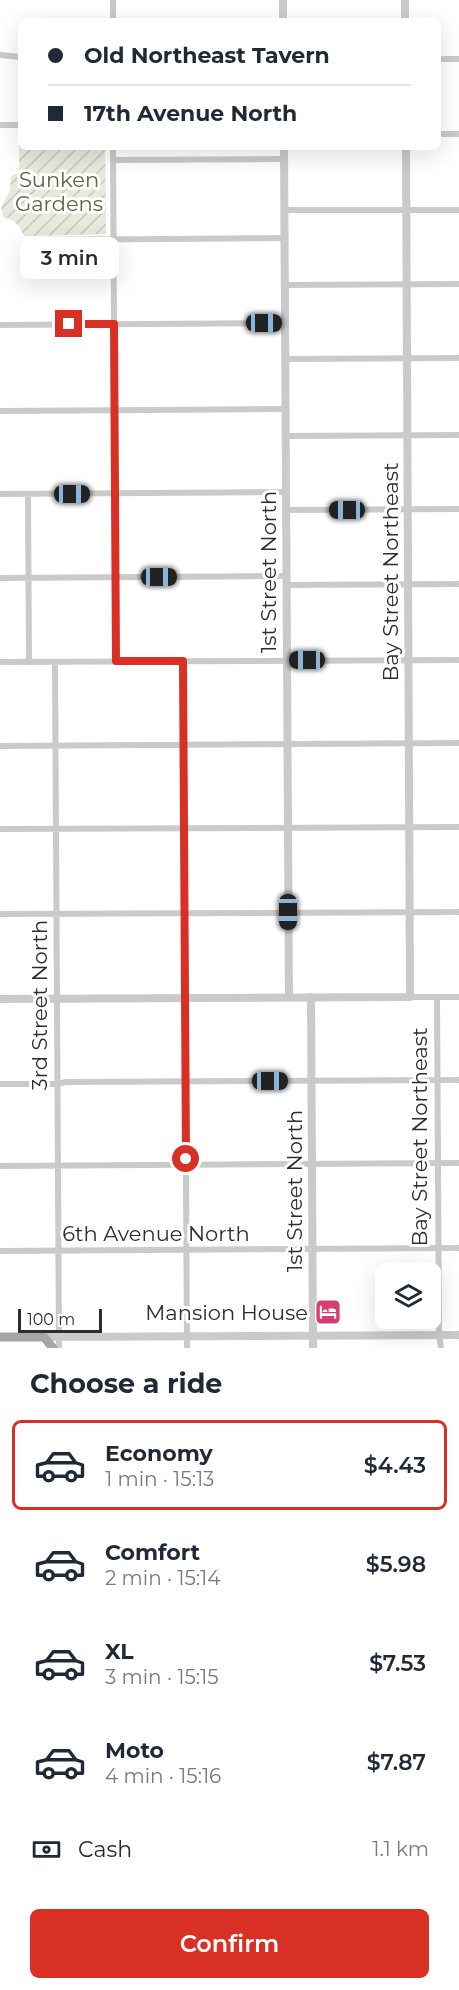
<!DOCTYPE html>
<html lang="en">
<head>
<meta charset="utf-8">
<style>
  body { margin:0; font-family:Montserrat,sans-serif; background:#f2f2f3; color:#1f2937; height:100vh; display:flex; flex-direction:column; font-size:22px; white-space:nowrap }
  * { box-sizing:border-box; margin:0 }
  p { font-size:20px; color:#747a83 }
  .icon { flex:none; width:33px; height:33px; fill:none; stroke:currentColor; stroke-width:2; stroke-linecap:round; stroke-linejoin:round }
  .map { position:relative; height:1348px; overflow:hidden }
  .sheet { display:flex; flex-direction:column; background:#fff; flex:1 }
  .sheet>* { flex:none }
  .hud { position:absolute; left:18px; top:18px; width:423px; height:132px; border-radius:9px; box-shadow:0 6px 24px #0002; display:grid; align-content:center; height:132px; padding:0 30px; background:#fff }
  .fabs { position:absolute; left:375px; top:1263px; display:grid; gap:12px }
  .fabs a { display:grid; place-items:center; width:66px; height:66px; border-radius:9px; background:#fff; box-shadow:0 6px 24px #0002; font-size:30px }
  .scale { position:absolute; left:18px; bottom:15px; width:84px; box-sizing:border-box; padding-left:6px; border:3px solid #2d2d2d; border-top:0; font-size:16px; line-height:21px; white-space:nowrap; color:#2d2d2d; -webkit-text-stroke:4px #fff; paint-order:stroke }
  .end { position:absolute; width:27px; height:27px; margin:-14px; border:8px solid #d93025; background:#fff; box-shadow:0 0 0 3px #fff }
  .from { border-radius:50% }
  .bubble { position:absolute; height:42px; border-radius:9px; background:#fff; box-shadow:0 6px 24px #0002; font-size:20px; font-weight:600; line-height:42px; text-align:center }
  .car { position:absolute; width:18px; height:36px; margin:-18px -9px; border-radius:8px; box-shadow:0 0 4px 2px #0007; background:linear-gradient(#222 24%,#8ab4d8 0 40%,#222 0 76%,#8ab4d8 0 86%,#222 0) }
  .hud b { display:flex; align-items:center; gap:21px; height:57px; font-size:22px }
  .hud b+b { border-top:2px solid #e0e1e3 }
  .hud i { width:15px; height:15px; background:#1f2937 }
  ul { padding:0; list-style:none }
  li { display:flex; align-items:center; gap:18px; height:90px; margin:0 12px 9px; padding:0 18px; border:3px solid transparent; border-radius:9px }
  li div { flex:1 }
  li b { display:block; font-size:22px }
  li em { font-style:normal; font-weight:600 }
  li.current { border-color:#d93025 }
  li>.icon { width:54px; height:54px; stroke-width:1.5 }
  h2 { padding:0 30px; font-size:27px; line-height:72px }
  .pay { display:flex; align-items:center; gap:15px; height:66px; padding:0 30px; font-size:22px }
  .pay p { margin-inline-start:auto }
  .button { display:flex; gap:12px; margin-top:auto; padding:12px 30px }
  .button a { flex:1; height:69px; border-radius:9px; background:#d93025; color:#fff; font-size:24px; font-weight:600; line-height:69px; text-align:center }
  .map>svg:first-child { display:block }
  .garden { fill:url(#garden-furrows) }
  .lines { fill:none; stroke-linecap:round; stroke-linejoin:round }
  .minor { stroke:#cacaca; stroke-width:6 }
  .tertiary { stroke:#cacaca; stroke-width:8 }
  .primary { stroke:#a5a5a5; stroke-width:9 }
  .route { stroke:#d93025; stroke-width:8 }
  .labels { text-anchor:middle; dominant-baseline:central; stroke-width:6; stroke-linejoin:round; paint-order:stroke }
  .park-label { font-size:21px; fill:#5b653e; stroke:#fff }
  .street-label { font-size:21px; fill:#2d2d2d; stroke:#fff }
  .poi-label { font-size:21px; fill:#2d2d2d; stroke:#fff; text-anchor:end }
</style>
</head>
<body>
<div class="map">
<svg width="459" height="1348" viewBox="0 0 459 1348">
  <defs>
    <pattern id="garden-furrows" width="10" height="10" patternUnits="userSpaceOnUse" patternTransform="scale(1.5)"><rect width="10" height="10" fill="#e7eadc"/><path d="M-1 1l2-2M0 10L10 0M9 11l2-2" fill="none" stroke="#c6c9bd"/></pattern>
  </defs>
  <rect width="100%" height="100%" fill="#fff"/>
  <path class="garden" d="M19,132H21V147H105L106,234L24,236C20,225 14,220 3,217L1,207L10,190L11,176L19,172Z"/>
  <g class="lines">
    <path class="minor" d="M113,0V21
      M0,55L21,57
      M438,59H459
      M0,125H21
      M438,134H459
      M113,147L116,661
      M114,160L284,159
      M284,210H459
      M40,240L285,238
      M285,285L459,284
      M0,325L285,323
      M285,359L459,358
      M0,411L285,409
      M286,436L459,435
      M0,494L286,492
      M28,494L29,662
      M286,510L459,509
      M0,578L286,576
      M286,585L459,584
      M183,661L187,1348
      M0,662L459,660
      M55,662L59,1348
      M0,746L459,743
      M0,829L459,827
      M0,914L459,912
      M410,997H459
      M437,997L439,1335L441,1348
      M0,1084H57L66,1082L459,1080
      M0,1166L459,1163
      M0,1251L459,1248"/>
    <path class="tertiary" d="M283,0V21
      M405,0V21
      M284,147L289,998
      M311,997L313,1348
      M0,999L410,997L406,147
      M44,1337L459,1335"/>
    <path class="primary" d="M0,1337H44L53,1348"/>
  </g>
  <g class="lines">
    <path class="route" d="M69,324H114L116,661H183L186,1159"/>
  </g>
  <defs>
    <symbol id="hotel-square" viewBox="-11 -11 22 22"><rect x="-9" y="-9" width="18" height="18" rx="4" fill="#d73d70" stroke="#fff"/><path d="M-6-4.5h1.5V1H6V5H4.5V3h-9V5H-6ZM-4 0a1.8 1.8 0 1 1 3.6 0ZM.5 0V-2.5h3Q6-2.5 6 0Z" fill="#fff"/></symbol>
  </defs>
  <g fill-rule="evenodd">
    <use href="#hotel-square" x="313" y="1297" width="30" height="30"/>
  </g>
  <g class="labels">
    <g class="park-label">
      <text x="59" y="179">Sunken<tspan x="59" dy="24">Gardens</tspan></text>
    </g>
    <g class="street-label">
      <text transform="translate(268 572) rotate(-90)">1st Street North</text>
      <text transform="translate(390 572) rotate(-90)">Bay Street Northeast</text>
      <text transform="translate(39 1005) rotate(-90)">3rd Street North</text>
      <text transform="translate(419 1137) rotate(-90)">Bay Street Northeast</text>
      <text transform="translate(294 1191) rotate(-90)">1st Street North</text>
      <text x="156" y="1233">6th Avenue North</text>
    </g>
    <g class="poi-label">
      <text x="308" y="1312">Mansion House</text>
    </g>
  </g>
</svg>
<div class="fabs">
<a><svg class="icon" aria-label="layers" viewBox="0 0 24 24"><path d="M12 4l9 5-9 5-9-5zM3 14l9 5 9-5"/></svg></a>
</div>
<div class="scale">100 m</div>
<i class="end from" style="left:186px;top:1159px"></i>
<i class="end" style="left:69px;top:324px"></i>
<div class="bubble" style="left:20px;top:237px;width:99px">3 min</div>
<i class="car" style="left:264px;top:323px;rotate:90deg"></i>
<i class="car" style="left:72px;top:494px;rotate:90deg"></i>
<i class="car" style="left:347px;top:510px;rotate:270deg"></i>
<i class="car" style="left:159px;top:577px;rotate:90deg"></i>
<i class="car" style="left:307px;top:660px;rotate:270deg"></i>
<i class="car" style="left:288px;top:912px;rotate:180deg"></i>
<i class="car" style="left:270px;top:1081px;rotate:90deg"></i>
<div class="hud">
<b><i class="from"></i>Old Northeast Tavern</b>
<b><i></i>17th Avenue North</b>
</div>
</div>
<section class="sheet">
<h2>Choose a ride</h2>
<ul>
<li class="current"><svg class="icon" aria-label="car" viewBox="0 0 24 24"><path d="M5 17H2v-5l4-1 3-4h7l3 4 3 1v5h-3M9 17h6M6 11h13"/><circle cx="7" cy="17" r="2"/><circle cx="17" cy="17" r="2"/></svg><div><b>Economy</b><p>1 min · 15:13</p></div><em>$4.43</em></li>
<li><svg class="icon" aria-label="car" viewBox="0 0 24 24"><path d="M5 17H2v-5l4-1 3-4h7l3 4 3 1v5h-3M9 17h6M6 11h13"/><circle cx="7" cy="17" r="2"/><circle cx="17" cy="17" r="2"/></svg><div><b>Comfort</b><p>2 min · 15:14</p></div><em>$5.98</em></li>
<li><svg class="icon" aria-label="car" viewBox="0 0 24 24"><path d="M5 17H2v-5l4-1 3-4h7l3 4 3 1v5h-3M9 17h6M6 11h13"/><circle cx="7" cy="17" r="2"/><circle cx="17" cy="17" r="2"/></svg><div><b>XL</b><p>3 min · 15:15</p></div><em>$7.53</em></li>
<li><svg class="icon" aria-label="car" viewBox="0 0 24 24"><path d="M5 17H2v-5l4-1 3-4h7l3 4 3 1v5h-3M9 17h6M6 11h13"/><circle cx="7" cy="17" r="2"/><circle cx="17" cy="17" r="2"/></svg><div><b>Moto</b><p>4 min · 15:16</p></div><em>$7.87</em></li>
</ul>
<div class="pay"><svg class="icon" aria-label="cash" viewBox="0 0 24 24"><path d="M3 7h18v10H3z"/><circle cx="12" cy="12" r="2"/></svg>Cash<p>1.1 km</p></div>
<div class="button"><a>Confirm</a></div>
</section>
</body>
</html>
